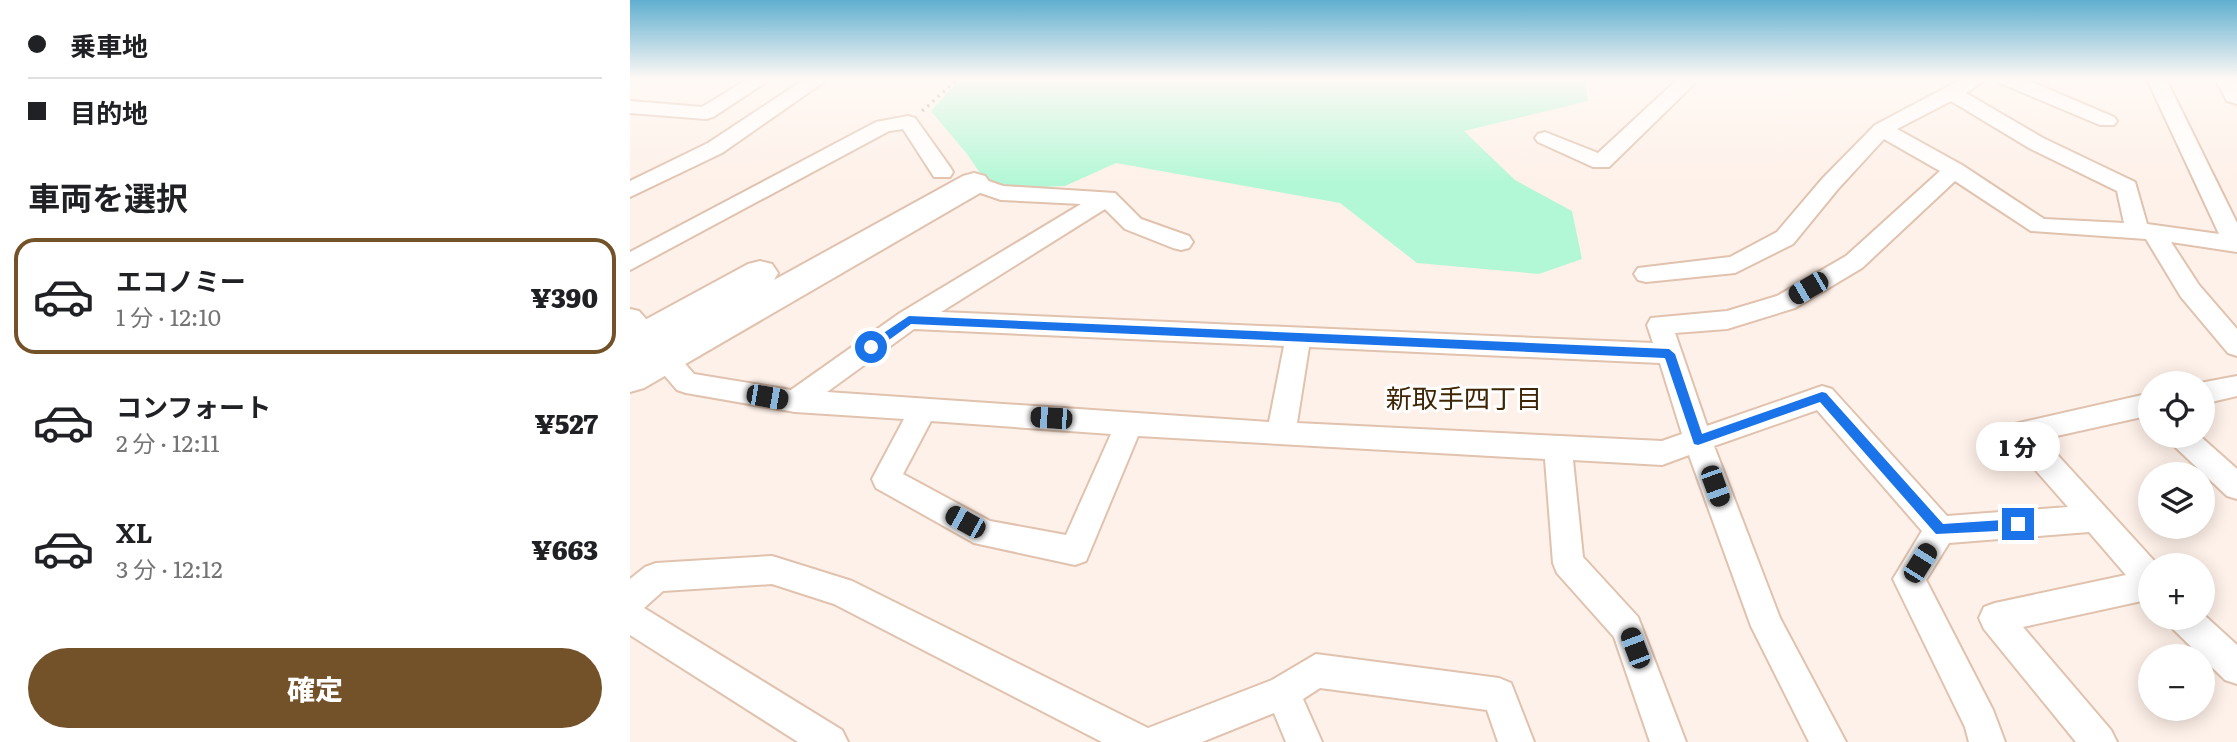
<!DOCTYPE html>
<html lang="ja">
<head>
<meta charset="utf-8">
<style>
  body { margin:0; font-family:Literata,"Noto Sans JP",serif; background:#f2f2f2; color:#202124; height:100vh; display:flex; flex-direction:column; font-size:26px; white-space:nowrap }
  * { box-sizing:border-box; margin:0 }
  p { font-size:23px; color:#757577 }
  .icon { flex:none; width:38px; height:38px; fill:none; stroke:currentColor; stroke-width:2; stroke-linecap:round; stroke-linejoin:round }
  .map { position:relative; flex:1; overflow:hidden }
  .sheet { display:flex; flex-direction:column; background:#fff; width:630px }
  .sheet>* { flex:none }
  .hud { display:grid; align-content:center; height:154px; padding:0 28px; background:#fff }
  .tools { position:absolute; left:1508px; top:371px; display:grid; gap:14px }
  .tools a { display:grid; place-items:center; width:77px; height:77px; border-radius:50%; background:#fff; box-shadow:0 4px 18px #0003; font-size:35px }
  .end { position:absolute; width:32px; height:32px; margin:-16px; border:9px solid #1a73e8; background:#fff; box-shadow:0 0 0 4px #fff }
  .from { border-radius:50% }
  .bubble { position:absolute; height:49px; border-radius:24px; background:#fff; box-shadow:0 4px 18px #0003; font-size:23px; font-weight:800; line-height:49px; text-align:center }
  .car { position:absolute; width:21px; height:42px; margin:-21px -10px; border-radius:9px; box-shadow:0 0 5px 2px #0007; background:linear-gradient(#222 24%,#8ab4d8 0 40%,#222 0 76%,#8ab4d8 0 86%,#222 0) }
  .hud b { display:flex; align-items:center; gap:24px; height:66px; font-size:26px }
  .hud b+b { border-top:2px solid #e0e0e0 }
  .hud i { width:18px; height:18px; background:#202124 }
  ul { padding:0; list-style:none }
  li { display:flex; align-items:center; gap:21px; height:116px; margin:0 14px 10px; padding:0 14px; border:4px solid transparent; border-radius:21px }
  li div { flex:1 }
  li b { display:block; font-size:26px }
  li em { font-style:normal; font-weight:800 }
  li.on { border-color:#735129 }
  li>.icon { width:63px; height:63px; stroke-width:1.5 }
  h2 { padding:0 28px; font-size:32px; line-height:84px }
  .cta { display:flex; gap:14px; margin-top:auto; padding:14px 28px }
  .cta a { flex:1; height:80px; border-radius:42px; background:#735129; color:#fff; font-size:28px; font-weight:800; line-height:80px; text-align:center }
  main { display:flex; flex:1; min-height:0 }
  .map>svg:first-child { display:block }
  .green { fill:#b2f8d6 }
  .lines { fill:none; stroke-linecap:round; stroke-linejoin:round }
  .street-casing { stroke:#e0c2ae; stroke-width:4 }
  .secondary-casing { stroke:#e0c2ae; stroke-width:4 }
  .path { stroke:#b0a39b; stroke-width:3.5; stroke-dasharray:2.5 4.5; stroke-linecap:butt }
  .street { fill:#fff; fill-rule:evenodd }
  .secondary { fill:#fff; fill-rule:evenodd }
  .route { fill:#1a73e8 }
  .labels { text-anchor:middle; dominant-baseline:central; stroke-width:6; stroke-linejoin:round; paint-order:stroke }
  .neighbourhood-label { font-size:26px; fill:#3e2503; stroke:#fff }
</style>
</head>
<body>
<main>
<section class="sheet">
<div class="hud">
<b><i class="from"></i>乗車地</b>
<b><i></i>目的地</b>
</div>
<h2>車両を選択</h2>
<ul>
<li class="on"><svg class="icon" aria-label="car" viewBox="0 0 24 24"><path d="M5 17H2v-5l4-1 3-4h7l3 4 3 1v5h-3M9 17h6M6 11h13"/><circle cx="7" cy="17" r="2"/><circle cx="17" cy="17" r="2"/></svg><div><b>エコノミー</b><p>1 分 · 12:10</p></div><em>¥390</em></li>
<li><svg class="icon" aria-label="car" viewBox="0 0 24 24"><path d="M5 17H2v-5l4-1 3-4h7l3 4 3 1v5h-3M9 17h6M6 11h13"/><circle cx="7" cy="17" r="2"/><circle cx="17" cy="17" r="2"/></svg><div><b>コンフォート</b><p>2 分 · 12:11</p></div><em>¥527</em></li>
<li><svg class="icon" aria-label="car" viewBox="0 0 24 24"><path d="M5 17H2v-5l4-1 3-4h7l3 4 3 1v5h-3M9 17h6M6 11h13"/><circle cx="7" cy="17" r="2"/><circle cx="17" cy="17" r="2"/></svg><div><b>XL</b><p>3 分 · 12:12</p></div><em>¥663</em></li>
</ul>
<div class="cta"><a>確定</a></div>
</section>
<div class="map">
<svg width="1607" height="742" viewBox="0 0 1607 742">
  <rect width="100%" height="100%" fill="#fef1e9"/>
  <path class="green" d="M330,79H955L958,101L834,131L885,180L942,211L952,259L909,274L787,263L710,203L486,163L435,186L361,189L337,154L301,111Z"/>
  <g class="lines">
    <defs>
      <path id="street" d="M118,79H141L83,117L76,119L0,113V101L72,107Z
        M175,79H198L92,153L0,197V181L78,143Z
        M1048,79H1069L979,167H963L908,142L905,138L908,134L915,132L968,153Z
        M1332,79H1356L1336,93L1413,138L1505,182L1517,224L1589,234L1517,79H1536L1607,223V252L1541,242L1569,285L1607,329V356L1598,353L1551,297L1516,239L1401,231L1325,181L1232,268L1165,308L1097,329L1045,333L1077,426L1192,386L1202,389L1317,516L1438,507L1380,441L1376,433L1380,425L1521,393V415L1413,439L1528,565H1521V599L1393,627L1481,730L1487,742H1446L1354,629L1349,618L1354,607L1365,603L1496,575L1459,532L1319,543L1296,580L1363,710L1375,742H1339L1335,727L1263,579L1292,531L1187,410L1084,446L1150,618L1216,742H1179L1121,626L1059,455L1032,465L943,460L953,557L1008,617L1056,742H1020L984,637L927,573L923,563L915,459L508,436L456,561L445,565L344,543L246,488L242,479L274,419L165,412L56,393L47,390L0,335V309L9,311L64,374L161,390L270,313L451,204L371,200L336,188L333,183L336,178L344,176L373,186L485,193L511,219L559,236L563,242L559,248L551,250L543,248L495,229L475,209L311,312L1023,343L1017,325L1021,318L1097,311L1147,296L1216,256L1310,171L1254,139L1208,189L1163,244L1105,273L1016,282L1008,280L1004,274L1008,268L1100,257L1147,232L1192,179L1245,125ZM1321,101L1399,148L1487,191L1494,223L1414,219L1332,165L1267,129ZM284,329L654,346L639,422L197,392ZM679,347L1030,363L1052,434L1032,441L667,423ZM301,421L481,434L436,535L360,521L273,474Z
        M1368,79H1395L1484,117L1487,121L1484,125H1470L1370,83Z
        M278,116L285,118L320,167L323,172L320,177H304L273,129L259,131L0,270V252L246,122Z
        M1607,376V396L1573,404V383H1570Z
        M1538,436H1570L1607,469V499L1597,496L1542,444Z
        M142,556L222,581L518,728L642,680L686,654L869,678L881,683L904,742H868L857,710L690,688L673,699L692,742H656L644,713L572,742H472L204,604L142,584L33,591L14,608L212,730L218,742H168L0,635V579L15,567L26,563Z
        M1573,614L1607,645V684L1595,680L1543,629L1538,618H1573Z"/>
      <path id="secondary" d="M1585,79H1607V104L1597,101Z
        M344,173L355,176L360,183L355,190L14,388L0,392V328L118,264L130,261L142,264L148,273L144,280L333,176Z"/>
    </defs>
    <use href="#street" class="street-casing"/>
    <use href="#secondary" class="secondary-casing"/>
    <path class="path" d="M292,111L328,79"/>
    <use href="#street" class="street"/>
    <use href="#secondary" class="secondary"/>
  </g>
  <linearGradient id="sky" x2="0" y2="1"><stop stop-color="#60afd0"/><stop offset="0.43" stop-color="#fff9f5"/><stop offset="1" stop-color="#fff9f5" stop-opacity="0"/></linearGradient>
  <rect width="1607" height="183" fill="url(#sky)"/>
  <path class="route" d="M279,316L1039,349L1045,354L1072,434L1192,392L1196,393L1313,524L1388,519L1394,524L1388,530L1306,534L1190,402L1068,445L1064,444L1035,358L281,324L245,350H237V344Z"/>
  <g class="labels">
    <g class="neighbourhood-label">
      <text x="834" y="396">新取手四丁目</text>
    </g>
  </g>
</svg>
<div class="tools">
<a><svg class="icon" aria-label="locate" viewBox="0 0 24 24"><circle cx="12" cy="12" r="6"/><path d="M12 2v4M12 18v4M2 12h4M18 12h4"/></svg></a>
<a><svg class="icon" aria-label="layers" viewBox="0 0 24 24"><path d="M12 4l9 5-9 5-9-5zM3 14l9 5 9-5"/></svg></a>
<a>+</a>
<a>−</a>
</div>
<i class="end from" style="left:241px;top:347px"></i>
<i class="end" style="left:1388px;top:524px"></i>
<div class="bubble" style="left:1346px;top:422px;width:84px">1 分</div>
<i class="car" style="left:1178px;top:288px;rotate:240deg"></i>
<i class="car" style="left:137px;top:397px;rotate:100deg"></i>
<i class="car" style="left:421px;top:418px;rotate:274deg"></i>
<i class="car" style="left:1085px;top:486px;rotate:160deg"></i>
<i class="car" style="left:335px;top:522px;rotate:299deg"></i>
<i class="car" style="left:1290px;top:563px;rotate:32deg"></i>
<i class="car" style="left:1005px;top:648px;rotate:339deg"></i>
</div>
</main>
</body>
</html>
